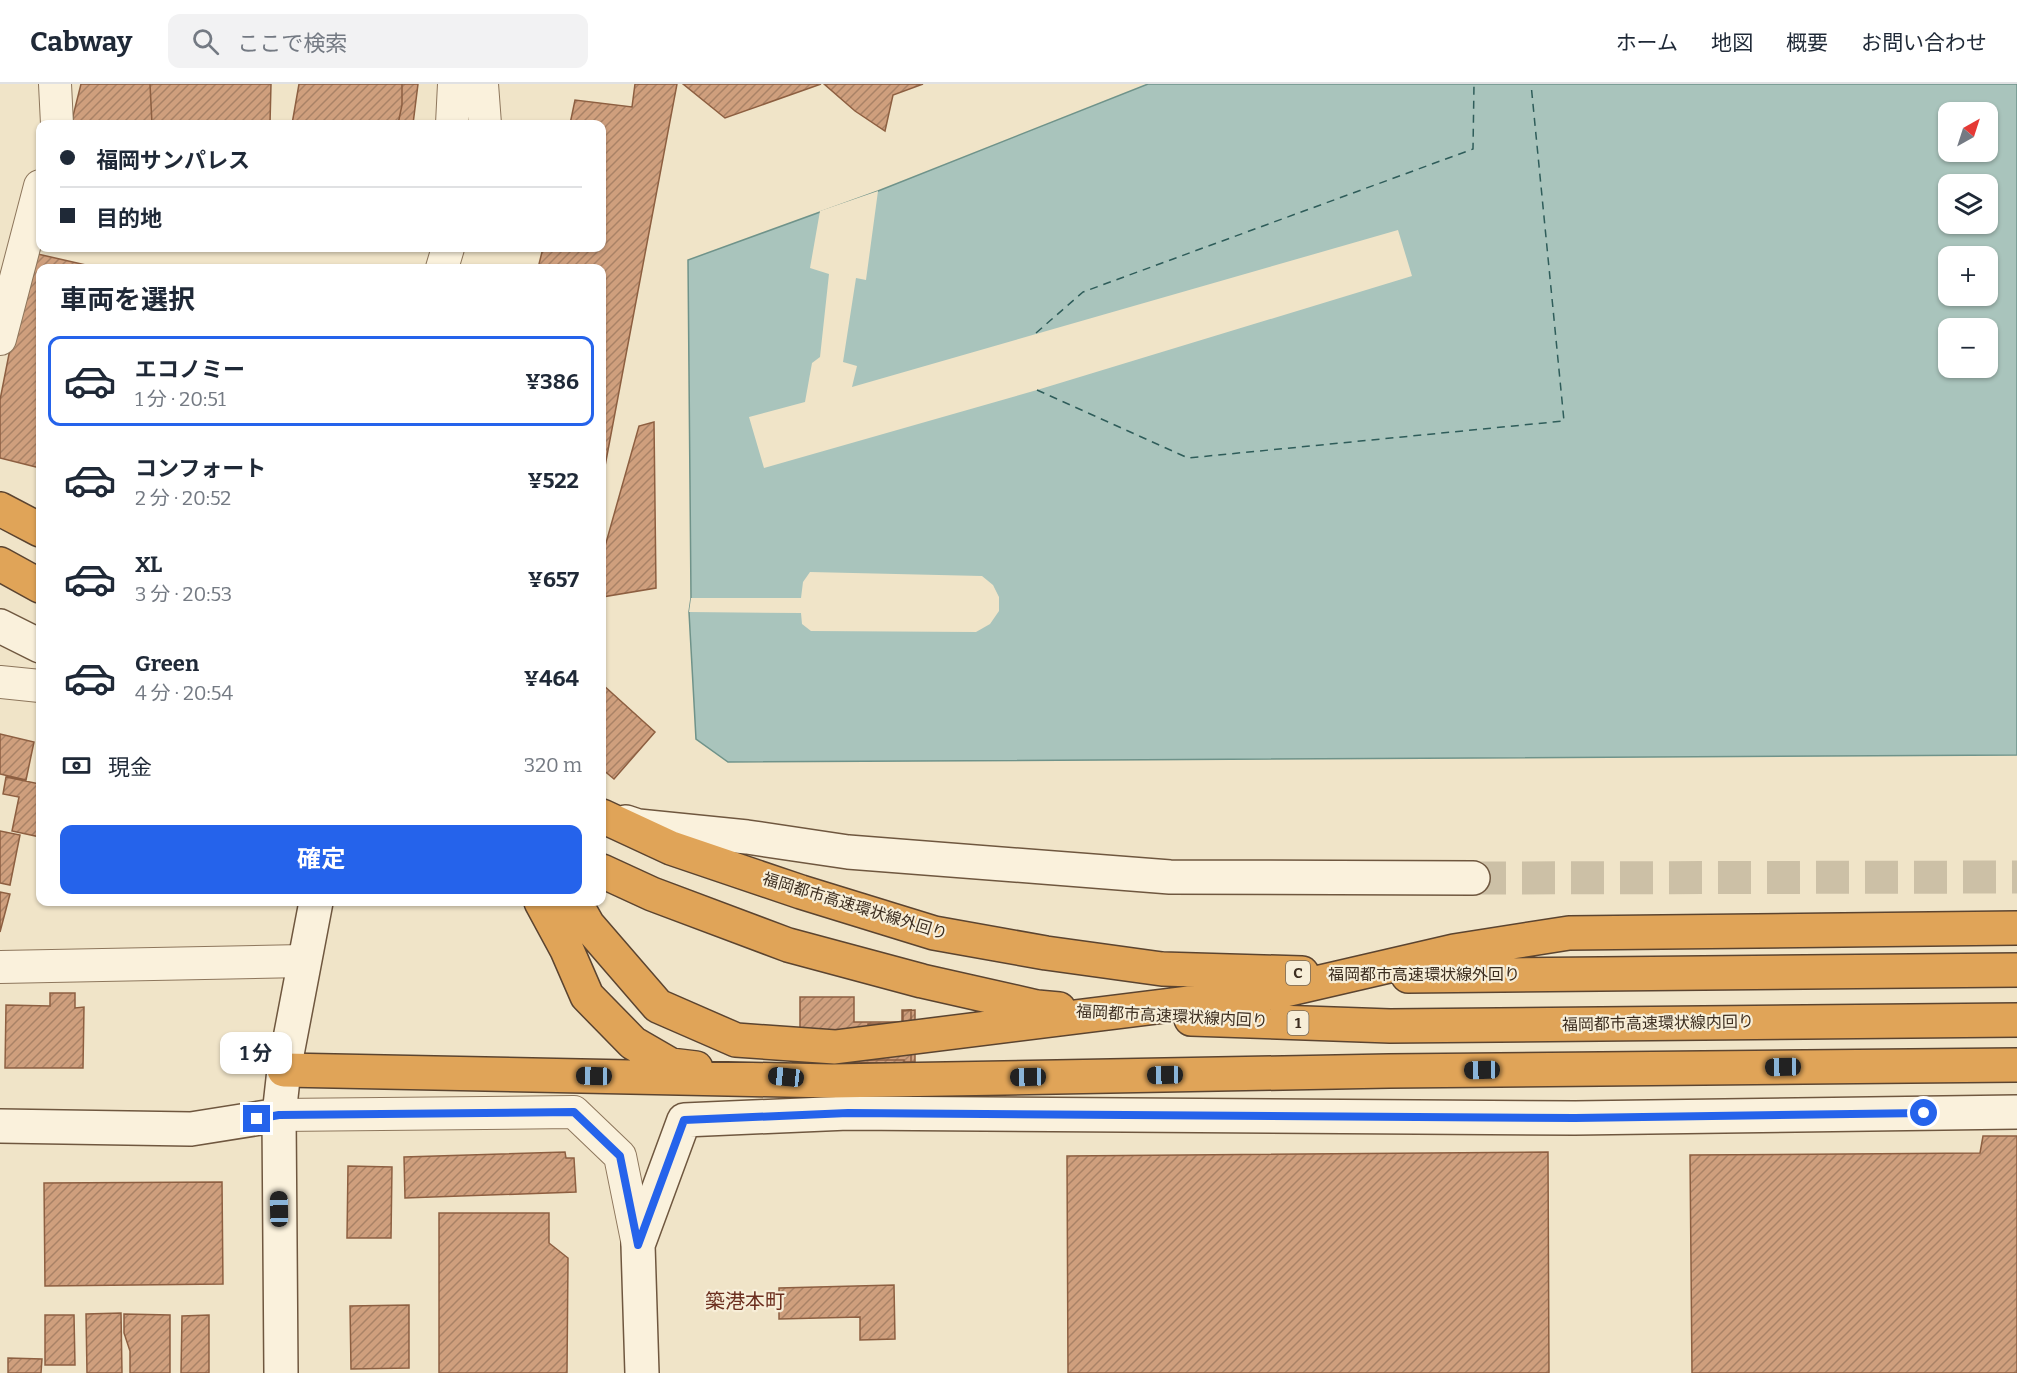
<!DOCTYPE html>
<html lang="ja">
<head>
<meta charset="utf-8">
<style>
  body { margin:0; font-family:Bitter,"Noto Sans JP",serif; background:#f2f2f3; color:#1f2937; height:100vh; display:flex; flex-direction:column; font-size:22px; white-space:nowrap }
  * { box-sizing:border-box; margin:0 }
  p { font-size:20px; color:#747a83 }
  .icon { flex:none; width:33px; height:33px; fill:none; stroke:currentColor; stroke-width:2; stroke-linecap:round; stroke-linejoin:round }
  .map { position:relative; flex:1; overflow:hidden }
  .sheet { position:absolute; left:36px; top:180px; width:570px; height:642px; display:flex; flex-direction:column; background:#fff; border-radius:12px; box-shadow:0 2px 4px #0004 }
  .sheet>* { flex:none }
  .guide { position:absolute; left:36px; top:36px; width:570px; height:132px; border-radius:12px; box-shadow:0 2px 4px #0004; display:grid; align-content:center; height:132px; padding:0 24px; background:#fff }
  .needle { width:39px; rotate:39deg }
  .fabs { position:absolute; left:1938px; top:18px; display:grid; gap:12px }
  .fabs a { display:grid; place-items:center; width:60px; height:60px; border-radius:12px; background:#fff; box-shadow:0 2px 4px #0004; font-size:30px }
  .end { position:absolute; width:27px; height:27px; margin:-14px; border:8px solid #2563eb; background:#fff; box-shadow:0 0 0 3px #fff }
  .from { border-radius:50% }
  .bubble { position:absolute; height:42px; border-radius:12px; background:#fff; box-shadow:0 2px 4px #0004; font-size:20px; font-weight:700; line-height:42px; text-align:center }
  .car { position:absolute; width:18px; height:36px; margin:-18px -9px; border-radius:8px; box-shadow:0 0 4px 2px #0007; background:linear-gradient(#222 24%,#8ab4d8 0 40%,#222 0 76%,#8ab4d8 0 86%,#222 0) }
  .guide b { display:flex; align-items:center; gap:21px; height:57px; font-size:22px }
  .guide b+b { border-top:2px solid #e0e1e3 }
  .guide i { width:15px; height:15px; background:#1f2937 }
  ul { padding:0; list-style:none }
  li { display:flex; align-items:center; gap:18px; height:90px; margin:0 12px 9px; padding:0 12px; border:3px solid transparent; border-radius:12px }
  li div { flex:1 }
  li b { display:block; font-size:22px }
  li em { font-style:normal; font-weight:700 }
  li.active { border-color:#2563eb }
  li>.icon { width:54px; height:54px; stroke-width:1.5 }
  h2 { padding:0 24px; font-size:27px; line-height:72px }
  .pay { display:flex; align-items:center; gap:15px; height:66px; padding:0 24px; font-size:22px }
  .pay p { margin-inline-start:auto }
  .primary-button { display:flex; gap:12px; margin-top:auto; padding:12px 24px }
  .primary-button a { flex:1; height:69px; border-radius:12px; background:#2563eb; color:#fff; font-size:24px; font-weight:700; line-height:69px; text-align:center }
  header { display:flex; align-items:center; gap:36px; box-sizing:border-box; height:84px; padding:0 30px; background:#fff; border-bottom:2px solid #e0e1e3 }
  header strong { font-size:28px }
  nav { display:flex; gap:33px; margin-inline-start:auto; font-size:21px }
  .search { width:420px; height:54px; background:#f2f2f3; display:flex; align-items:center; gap:15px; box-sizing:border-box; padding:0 21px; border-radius:12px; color:#747a83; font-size:22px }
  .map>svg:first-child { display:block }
  .water { fill:#a9c4bc; stroke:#6f938a; stroke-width:1.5; fill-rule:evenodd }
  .pier { fill:#f0e4c8 }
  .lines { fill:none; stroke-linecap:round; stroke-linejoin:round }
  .ferry { stroke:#2f5d5a; stroke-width:1.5; stroke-dasharray:8 6; stroke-linecap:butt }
  .building { fill:url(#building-hatch); stroke:#8d5f41; stroke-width:1.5 }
  .secondary-tunnel { stroke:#ccc0a6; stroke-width:33; stroke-dasharray:33 16; stroke-linecap:butt }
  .street-casing { stroke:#8d765c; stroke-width:34 }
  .secondary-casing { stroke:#6f573f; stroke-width:36 }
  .highway-casing { stroke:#5b4430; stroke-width:36 }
  .street { stroke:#faf1dc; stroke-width:32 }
  .secondary { stroke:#faf1dc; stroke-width:33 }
  .highway { stroke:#e0a458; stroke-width:33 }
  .route { stroke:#2563eb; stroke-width:8 }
  .labels { text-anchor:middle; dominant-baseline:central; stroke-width:4.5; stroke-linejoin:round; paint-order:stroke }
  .shield { fill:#f7eed8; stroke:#756857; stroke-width:1.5 }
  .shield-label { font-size:15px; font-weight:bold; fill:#3d2e20 }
  .street-label { font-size:16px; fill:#3d2e20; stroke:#f7eed8 }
  .quarter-label { font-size:20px; fill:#6b2e1e; stroke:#f7eed8 }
</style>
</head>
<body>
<header>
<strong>Cabway</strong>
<div class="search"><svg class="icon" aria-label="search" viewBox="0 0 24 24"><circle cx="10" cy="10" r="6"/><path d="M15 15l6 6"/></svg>ここで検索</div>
<nav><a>ホーム</a><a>地図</a><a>概要</a><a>お問い合わせ</a></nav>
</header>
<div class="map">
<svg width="2017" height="1289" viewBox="0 0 2017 1289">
  <defs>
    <pattern id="building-hatch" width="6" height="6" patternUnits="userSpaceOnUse" patternTransform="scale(1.5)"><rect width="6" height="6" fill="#cf9f7d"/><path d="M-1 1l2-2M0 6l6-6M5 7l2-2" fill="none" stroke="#a98266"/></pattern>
  </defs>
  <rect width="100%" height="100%" fill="#f0e4c8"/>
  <path class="water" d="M1148,0H2017V671L728,678L696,655L689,528L691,514L688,176L878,107ZM1948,28H1988V68H1948ZM1948,100H1988V140H1948ZM1948,172H1988V212H1948ZM1948,244H1988V284H1948Z"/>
  <path class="pier" d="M878,107L866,196L856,194L843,278L857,282L852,303L1398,146L1412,192L1037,306L764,384L749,333L805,318L812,279L820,273L829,190L810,184L820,127Z
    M810,488L982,492L993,501L999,513V527L990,540L976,548L811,547L802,540L801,529L689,528L691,514H801L803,498Z"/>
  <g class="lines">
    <path class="ferry" d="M1036,249L1083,208L1473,65L1474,0
      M1037,306L1188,374L1564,337L1531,0"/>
  </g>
  <path class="building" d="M81,0H150L152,40H71Z
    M150,0H271L270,40H152Z
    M299,0H402V21L398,40H292Z
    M402,0H418L413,40H398L402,21Z
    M635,0H677L602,398V184H538L543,164H602V40H570L575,16L632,23Z
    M683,0H821L725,34Z
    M824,0H923L893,11L885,47L855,27Z
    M29,168L99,184H40V384L0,374V316Z
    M654,338L656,504L602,513V473L639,342Z
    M602,600L655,648L614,695L602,685Z
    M0,650L34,658L26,696L0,690Z
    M6,693L40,700V753L12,747L19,713L3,710Z
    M0,747L20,751L10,801L0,799Z
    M0,808L10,810L0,848Z
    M50,909H75V924L84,923L83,984H5L6,921L50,922Z
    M800,913H854V938H902V926H911V979L800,978Z
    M915,926V978H904V976H869L868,940H903V927Z
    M1983,1052H2017V1289H1692L1690,1071L1980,1069Z
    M565,1068L566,1074H574L576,1108L405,1114L404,1073Z
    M1548,1068L1549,1289H1068L1067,1072Z
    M348,1082L392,1083L391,1154H347Z
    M222,1098L223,1200L45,1202L44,1099Z
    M439,1129H549V1159L568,1174L567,1289H439Z
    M894,1201L895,1255L860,1256V1233L779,1235V1204Z
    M409,1221V1284L351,1285L350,1222Z
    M121,1229L122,1289H87L86,1230Z
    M124,1230L170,1231V1289H130V1267L124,1249Z
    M45,1231H74L75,1281H45Z
    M209,1231V1289H181L182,1232Z
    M8,1274L42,1275L41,1289H8Z"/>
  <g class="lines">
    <path class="secondary-tunnel" d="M1473,794L2017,793"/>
    <defs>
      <path id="street" d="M55,0L57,40
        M482,0L485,40
        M452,40L454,0
        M442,184L448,164
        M0,255L40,102
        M0,598L40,602
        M0,883L303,877
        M279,1031L574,1028L620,1072L638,1161"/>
      <path id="secondary" d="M0,542L40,562
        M626,738L638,742L747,753L848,768L1170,793L1473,794
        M0,1042L191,1045L279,1031
        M281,1289L279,1031L284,986L316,818
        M642,1289L638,1161L684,1036L848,1029L1575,1034L2017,1028"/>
      <path id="highway" d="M0,425L40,446
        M0,480L40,502
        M602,732L671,764L801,808L934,849L1046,869L1162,885L1302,889
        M602,787L652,810L788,861L922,897L1037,923L1059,925
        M541,818L567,866L587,912L633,959L671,981L696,984
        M575,818L588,841L658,922L736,956L835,963L1277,908L1454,867L1569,849L2017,844
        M1408,892L2017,886
        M1191,935L1390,942L2017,936
        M284,986L832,997L1389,987L2017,981"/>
    </defs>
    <use href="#street" class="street-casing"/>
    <use href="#secondary" class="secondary-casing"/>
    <use href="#highway" class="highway-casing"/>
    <use href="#street" class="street"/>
    <use href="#secondary" class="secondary"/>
    <use href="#highway" class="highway"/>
  </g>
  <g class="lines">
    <path class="route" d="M257,1035L279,1031L574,1028L620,1072L638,1161L684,1036L848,1029L1575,1034L1924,1029"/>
  </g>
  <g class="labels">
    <g class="shield">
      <rect x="1286" y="877" width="24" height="24" rx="4.5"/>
      <rect x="1287.5" y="927" width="21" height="24" rx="4.5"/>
    </g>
    <g class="shield-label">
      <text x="1298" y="889">C</text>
      <text x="1298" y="939">1</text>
    </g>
    <g class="street-label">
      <text transform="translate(855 822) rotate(17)">福岡都市高速環状線外回り</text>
      <text x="1424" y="890">福岡都市高速環状線外回り</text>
      <text transform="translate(1172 932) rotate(3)">福岡都市高速環状線内回り</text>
      <text transform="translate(1658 939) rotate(-1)">福岡都市高速環状線内回り</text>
    </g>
    <g class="quarter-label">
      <text x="745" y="1217">築港本町</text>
    </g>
  </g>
</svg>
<div class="fabs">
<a><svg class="needle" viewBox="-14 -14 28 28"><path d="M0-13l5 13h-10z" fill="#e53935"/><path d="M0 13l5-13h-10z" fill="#747a83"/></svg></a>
<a><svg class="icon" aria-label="layers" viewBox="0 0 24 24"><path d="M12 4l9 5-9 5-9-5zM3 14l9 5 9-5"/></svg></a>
<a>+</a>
<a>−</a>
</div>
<i class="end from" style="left:1924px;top:1029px"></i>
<i class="end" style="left:257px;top:1035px"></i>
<div class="bubble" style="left:220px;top:948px;width:72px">1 分</div>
<i class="car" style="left:1783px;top:983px;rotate:269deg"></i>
<i class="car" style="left:1482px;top:986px;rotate:269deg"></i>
<i class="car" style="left:1165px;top:991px;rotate:269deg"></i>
<i class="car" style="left:594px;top:992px;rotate:271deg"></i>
<i class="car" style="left:786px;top:993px;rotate:276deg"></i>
<i class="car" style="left:1028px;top:993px;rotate:269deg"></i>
<i class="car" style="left:279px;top:1125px;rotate:359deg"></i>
<div class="guide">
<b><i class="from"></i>福岡サンパレス</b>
<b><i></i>目的地</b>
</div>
<section class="sheet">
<h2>車両を選択</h2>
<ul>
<li class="active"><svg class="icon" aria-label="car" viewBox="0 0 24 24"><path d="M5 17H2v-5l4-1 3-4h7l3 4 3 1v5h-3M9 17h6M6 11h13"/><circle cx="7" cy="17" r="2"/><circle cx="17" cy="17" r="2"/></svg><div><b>エコノミー</b><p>1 分 · 20:51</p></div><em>¥386</em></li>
<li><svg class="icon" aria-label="car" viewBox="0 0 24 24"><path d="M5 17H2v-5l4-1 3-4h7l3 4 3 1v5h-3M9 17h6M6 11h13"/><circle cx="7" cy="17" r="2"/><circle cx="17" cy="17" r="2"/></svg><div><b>コンフォート</b><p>2 分 · 20:52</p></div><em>¥522</em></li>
<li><svg class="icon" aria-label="car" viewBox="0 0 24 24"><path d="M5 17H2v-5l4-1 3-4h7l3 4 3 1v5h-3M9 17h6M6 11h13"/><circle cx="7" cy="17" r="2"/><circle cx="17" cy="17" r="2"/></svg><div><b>XL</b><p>3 分 · 20:53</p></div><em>¥657</em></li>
<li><svg class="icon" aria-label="car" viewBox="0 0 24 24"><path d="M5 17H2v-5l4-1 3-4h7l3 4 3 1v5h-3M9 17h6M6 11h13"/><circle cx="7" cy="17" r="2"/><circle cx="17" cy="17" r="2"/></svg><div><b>Green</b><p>4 分 · 20:54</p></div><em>¥464</em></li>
</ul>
<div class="pay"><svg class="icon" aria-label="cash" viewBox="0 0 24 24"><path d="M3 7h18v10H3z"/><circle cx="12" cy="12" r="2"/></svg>現金<p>320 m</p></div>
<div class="primary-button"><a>確定</a></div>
</section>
</div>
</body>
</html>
